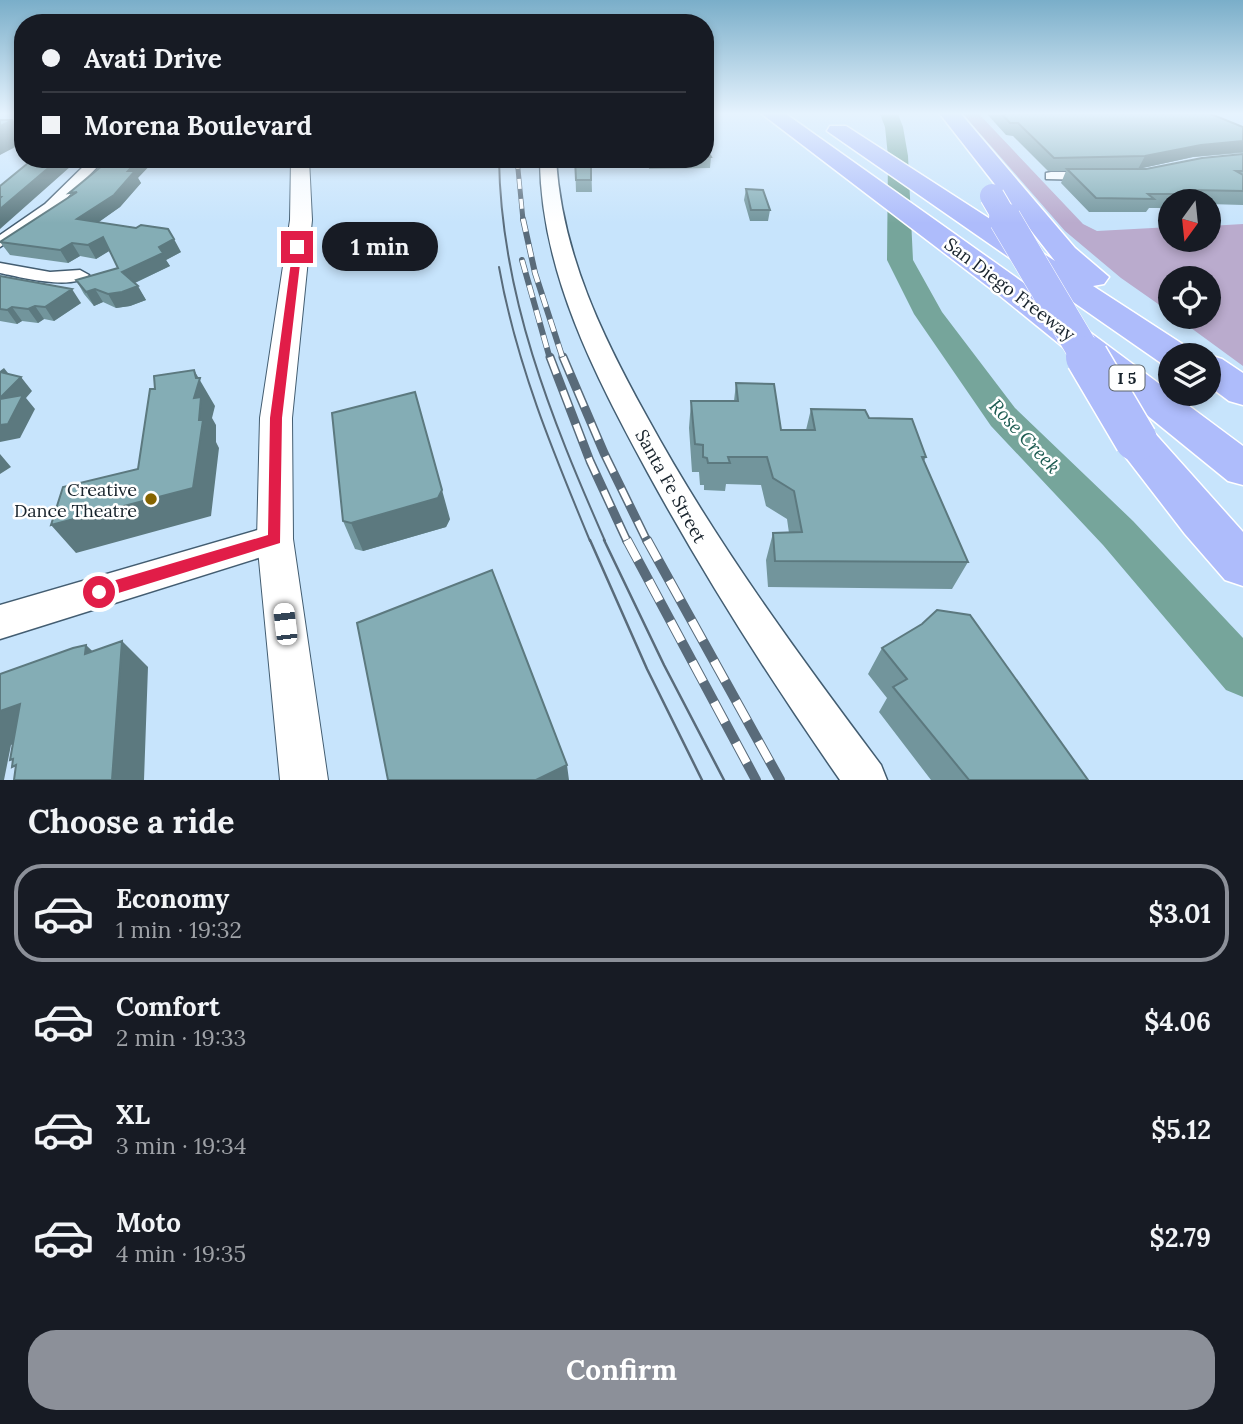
<!DOCTYPE html>
<html lang="en">
<head>
<meta charset="utf-8">
<style>
  body { margin:0; font-family:Lora,serif; background:#242831; color:#f1f3f6; height:100vh; display:flex; flex-direction:column; font-size:26px; white-space:nowrap }
  * { box-sizing:border-box; margin:0 }
  p { font-size:23px; color:#9ea1a6 }
  .icon { flex:none; width:38px; height:38px; fill:none; stroke:currentColor; stroke-width:2; stroke-linecap:round; stroke-linejoin:round }
  .map { position:relative; height:780px; overflow:hidden }
  .panel { display:flex; flex-direction:column; background:#171b24; flex:1 }
  .panel>* { flex:none }
  .hud { position:absolute; left:14px; top:14px; width:700px; height:154px; border-radius:28px; box-shadow:0 4px 10px #0003; display:grid; align-content:center; height:154px; padding:0 28px; background:#171b24 }
  .needle { width:46px; rotate:195deg }
  .buttons { position:absolute; left:1158px; top:189px; display:grid; gap:14px }
  .buttons a { display:grid; place-items:center; width:63px; height:63px; border-radius:50%; background:#171b24; box-shadow:0 4px 10px #0003; font-size:35px }
  .end { position:absolute; width:32px; height:32px; margin:-16px; border:9px solid #e11d48; background:#fff; box-shadow:0 0 0 4px #fff }
  .from { border-radius:50% }
  .bubble { position:absolute; height:49px; border-radius:24px; background:#171b24; box-shadow:0 4px 10px #0003; font-size:23px; font-weight:700; line-height:49px; text-align:center }
  .car { position:absolute; width:21px; height:42px; margin:-21px -10px; border-radius:9px; box-shadow:0 0 5px 2px #0007; background:linear-gradient(#fff 24%,#345 0 40%,#fff 0 76%,#345 0 86%,#fff 0) }
  .hud b { display:flex; align-items:center; gap:24px; height:66px; font-size:26px }
  .hud b+b { border-top:2px solid #363941 }
  .hud i { width:18px; height:18px; background:#f1f3f6 }
  ul { padding:0; list-style:none }
  li { display:flex; align-items:center; gap:21px; height:98px; margin:0 14px 10px; padding:0 14px; border:4px solid transparent; border-radius:28px }
  li div { flex:1 }
  li b { display:block; font-size:26px }
  li em { font-style:normal; font-weight:700 }
  li.on { border-color:#8c9099 }
  li>.icon { width:63px; height:63px; stroke-width:1.5 }
  h2 { padding:0 28px; font-size:32px; line-height:84px }
  .primary-button { display:flex; gap:14px; margin-top:auto; padding:14px 28px }
  .primary-button a { flex:1; height:80px; border-radius:28px; background:#8c9099; color:#fff; font-size:28px; font-weight:700; line-height:80px; text-align:center }
  .map>svg:first-child { display:block }
  .green { fill:#baabcd }
  .lines { fill:none; stroke-linecap:round; stroke-linejoin:round }
  .river { fill:#76a59b; fill-rule:evenodd }
  .minor-casing { stroke:#435d71; stroke-width:3 }
  .tertiary-casing { stroke:#435d71; stroke-width:3 }
  .secondary-casing { stroke:#435d71; stroke-width:2 }
  .motorway-casing { stroke:#fff; stroke-width:3 }
  .minor { fill:#fff; fill-rule:evenodd }
  .tertiary { fill:#fff; fill-rule:evenodd }
  .secondary { fill:#fff; fill-rule:evenodd }
  .motorway { fill:#aebcfb; fill-rule:evenodd }
  .tram-far1 { stroke:#596b7a; stroke-width:2 }
  .tram { stroke:#596b7a; stroke-width:2.5 }
  .rail-far3-casing { stroke:#596b7a; stroke-width:5 }
  .rail-far2-casing { stroke:#596b7a; stroke-width:6 }
  .rail-far1-casing { stroke:#596b7a; stroke-width:9 }
  .rail-casing { stroke:#596b7a; stroke-width:10 }
  .rail-far3 { stroke:#fff; stroke-width:3.5; stroke-dasharray:10; stroke-linecap:butt }
  .rail-far2 { stroke:#fff; stroke-width:4.5; stroke-dasharray:13; stroke-linecap:butt }
  .rail-far1 { stroke:#fff; stroke-width:6; stroke-dasharray:18; stroke-linecap:butt }
  .rail { stroke:#fff; stroke-width:8; stroke-dasharray:23; stroke-linecap:butt }
  .motorway-bridge-far2-casing { stroke:#fff; stroke-width:26; stroke-linecap:butt }
  .motorway-bridge-far1-casing { stroke:#fff; stroke-width:33; stroke-linecap:butt }
  .motorway-bridge-casing { stroke:#fff; stroke-width:45; stroke-linecap:butt }
  .motorway-bridge-far2 { stroke:#aebcfb; stroke-width:24 }
  .motorway-bridge-far1 { stroke:#aebcfb; stroke-width:32 }
  .motorway-bridge { stroke:#aebcfb; stroke-width:42 }
  .wall { fill:#72959c }
  .shaded-wall { fill:#5c797f }
  .building { fill:#84adb5; stroke:#5c797f; stroke-width:2 }
  .route { fill:#e11d48 }
  .poi-dot { fill:#866400; stroke:#fff; stroke-width:2.5 }
  .labels { text-anchor:middle; dominant-baseline:central; stroke-width:5; stroke-linejoin:round; paint-order:stroke }
  .shield { fill:#fff; stroke:#5d656b; stroke-width:2 }
  .shield-label { font-size:16px; font-weight:bold; fill:#18232c }
  .street-label { font-size:18px; fill:#18232c; stroke:#fff }
  .poi-label { font-size:18px; fill:#18232c; stroke:#fff; text-anchor:end }
  .water-label { font-size:19px; font-style:italic; fill:#1d5c52; stroke:#fff }
</style>
</head>
<body>
<div class="map">
<svg width="1243" height="780" viewBox="0 0 1243 780">
  <rect width="100%" height="100%" fill="#c7e4fc"/>
  <path class="green" d="M963,114H979L1083,224L1097,231L1171,227V240H1209V226L1243,224V366L1176,317H1209V278H1171V313L1121,278L1065,231Z"/>
  <g class="lines">
    <path class="river" d="M880,114H898L903,127L908,156L913,260L942,312L1015,408L1133,521L1243,638V697L1226,690L1103,545L991,426L914,314L887,260L888,156L885,127Z"/>
    <defs>
      <path id="minor" d="M91,159H105L55,210L0,247V235L45,204Z
        M387,159H401L395,163Z
        M1051,172H1092L1099,176L1092,180L1046,179V173Z
        M0,263L50,272L80,270L89,275C73,291 20,277 0,273Z"/>
      <path id="tertiary" d="M540,159H556C562,254 602,336 647,417C714,540 797,653 881,765L887,780H840C771,681 706,579 648,473C595,375 541,273 540,159Z
        M275,525L287,529L291,539L287,549L0,639V605Z"/>
      <path id="secondary" d="M291,159H309L312,220L292,418L293,539L328,780H280L257,539L260,418L290,220Z"/>
      <path id="motorway" d="M762,114H786L1021,281L1243,446V485L1228,481L999,295Z
        M940,114H961L1075,248L1109,277L1104,284L1093,286L1187,347L1192,355H1171V366L1161,363L827,131L830,126H846L1055,261Z
        M1208,355H1209L1222,359L1243,373V405L1229,401L1209,386Z
        M1136,425L1151,429L1243,532V586L1225,580L1185,534L1121,451L1115,440L1121,429Z"/>
    </defs>
    <use href="#minor" class="minor-casing"/>
    <use href="#tertiary" class="tertiary-casing"/>
    <use href="#secondary" class="secondary-casing"/>
    <use href="#motorway" class="motorway-casing"/>
    <use href="#minor" class="minor"/>
    <use href="#tertiary" class="tertiary"/>
    <use href="#secondary" class="secondary"/>
    <use href="#motorway" class="motorway"/>
    <path class="tram-far1" d="M499,159C501,295 551,418 605,541
      M499,267C516,363 553,452 590,541"/>
    <path class="tram" d="M590,540L647,669L702,780
      M604,540L664,665L724,780"/>
    <defs>
      <path id="rail-far3" d="M517,159L523,220"/>
      <path id="rail-far2" d="M523,219L535,273L563,359
        M522,260L550,359"/>
      <path id="rail-far1" d="M550,357L590,461L627,541
        M563,357L604,453L647,541"/>
      <path id="rail" d="M627,540L756,780
        M647,540L780,780"/>
    </defs>
    <use href="#rail-far3" class="rail-far3-casing"/>
    <use href="#rail-far2" class="rail-far2-casing"/>
    <use href="#rail-far1" class="rail-far1-casing"/>
    <use href="#rail" class="rail-casing"/>
    <use href="#rail-far3" class="rail-far3"/>
    <use href="#rail-far2" class="rail-far2"/>
    <use href="#rail-far1" class="rail-far1"/>
    <use href="#rail" class="rail"/>
    <defs>
      <path id="motorway-bridge-far2" d="M992,196L1006,220"/>
      <path id="motorway-bridge-far1" d="M1005,219L1088,359"/>
      <path id="motorway-bridge" d="M1087,357L1136,440"/>
    </defs>
    <use href="#motorway-bridge-far2" class="motorway-bridge-far2-casing"/>
    <use href="#motorway-bridge-far1" class="motorway-bridge-far1-casing"/>
    <use href="#motorway-bridge" class="motorway-bridge-casing"/>
    <use href="#motorway-bridge-far2" class="motorway-bridge-far2"/>
    <use href="#motorway-bridge-far1" class="motorway-bridge-far1"/>
    <use href="#motorway-bridge" class="motorway-bridge"/>
  </g>
  <path class="wall" d="M987,114H1211L1243,127V153L1193,157L1138,169H1146L1243,154V205L1209,204V201H1171V208H1149L1146,212H1089L1061,183L1066,171H1048L1013,136L1006,135Z
    M705,146L711,157L710,168L649,169L648,159H705Z
    M104,159L138,178L141,183L120,207L98,222L181,252L166,260L170,266L135,283L146,300L130,306L116,308L103,302L94,306L84,294L76,280L118,268L110,250L96,259L80,256L68,263L10,255L0,242L71,196L69,193L99,168L98,165Z
    M575,159H591L592,192H576Z
    M746,189L770,210L768,221H750L744,200Z
    M0,276L81,303L54,321L44,319L38,323L22,321L17,324L0,321Z
    M736,383L781,430H806L811,409L869,418L926,457L924,461L968,562L952,589L768,587L766,560L773,533H789L787,519L766,506L761,485L726,484L725,491L704,490V485H700L699,472H692L689,428L691,401H734Z
    M450,519L446,527L363,551L355,549L343,521Z
    M882,648L1088,780H931L879,712L887,698L868,674Z"/>
  <path class="shaded-wall" d="M13,120L23,137V143L0,155V126Z
    M1243,141V152L1193,157L1138,169L1145,156L1201,145Z
    M59,159H79L0,229V209Z
    M139,159H156L138,178L141,183L120,207L85,232L77,219Z
    M103,237L111,250L96,259L88,245Z
    M174,239L181,252L166,260L170,266L130,285L122,272L159,247Z
    M72,243L80,256L68,263L60,250Z
    M138,286L146,300L130,306L116,308L108,294Z
    M72,289L81,303L54,321L45,307Z
    M95,289L103,302L94,306L86,292Z
    M35,306L44,319L38,323L28,309Z
    M12,307L22,321L17,324L7,310Z
    M4,368L15,382L21,377L32,391L26,398L35,409L20,438L0,442V371Z
    M194,370L215,406L212,418L216,425V442L219,448L211,516L76,553L51,525L193,488L199,420L194,398L196,378Z
    M0,454L11,467L0,474Z
    M442,490L450,519L446,527L363,551L351,523Z
    M122,641L148,667L144,780H112Z
    M86,645L113,671L85,654Z
    M20,704L53,729L11,745L4,780H0V711Z
    M567,765L569,780H536Z"/>
  <path class="building" d="M1002,114H1211L1243,127V141L1201,145L1145,156L1054,158L1018,123H1010Z
    M0,120H13L0,126Z
    M705,146L711,157H705Z
    M1243,154V171H1236L1243,175V191L1189,190L1186,192L1190,194H1148L1154,199L1096,198L1067,169H1146L1202,158Z
    M33,159H59L0,209V198L1,197H0V186Z
    M104,159H139L128,171H135L114,195L77,219L136,228L141,225L168,229L174,239L159,247L163,253L122,272L138,286L122,292L108,294L95,289L86,292L76,280L118,268L103,237L88,245L72,243L60,250L0,242L77,192L69,193L103,165H98Z
    M575,159H591V180H576Z
    M746,189L763,190L770,210H751Z
    M0,276L72,289L45,307L35,306L28,309L12,307L7,310L0,309Z
    M194,370L196,378H200L194,398L201,397L199,420H203L193,488L51,525L63,487L138,469L150,389H155L154,376Z
    M0,372L21,377L0,398Z
    M736,383L774,384L781,430H815L811,409L865,410L869,418L912,419L926,457H922L968,562L775,561L773,533L802,532L794,491L773,478L767,457H728L730,463H708L707,458L703,457V445L695,444L691,401H738Z
    M415,392L442,490L438,498L351,523L343,521L332,413Z
    M23,395L8,424L0,425V399Z
    M492,570L567,765L536,780H388L357,623Z
    M937,610L970,615L1088,780H969L893,687L907,679L882,648L922,624Z
    M122,641L112,780H14L16,765L12,767L13,759L10,760L20,704L0,711V674L73,648L86,645L85,654Z"/>
  <linearGradient id="sky" x2="0" y2="1"><stop stop-color="#7aaec9"/><stop offset="0.51" stop-color="#e6f3fe"/><stop offset="1" stop-color="#e6f3fe" stop-opacity="0"/></linearGradient>
  <rect width="1243" height="223" fill="url(#sky)"/>
  <path class="route" d="M297,244L302,247L282,418L280,543L99,599L93,597L91,592L93,587L99,585L268,535L270,418L293,247Z"/>
  <circle class="poi-dot" cx="151" cy="499" r="7"/>
  <g class="labels">
    <rect class="shield" x="1109.5" y="365.5" width="35" height="25" rx="5"/>
    <g class="shield-label">
      <text x="1127" y="378">I 5</text>
    </g>
    <g class="street-label">
      <text transform="translate(1010 289) rotate(37)">San Diego Freeway</text>
      <text transform="translate(671 486) rotate(61)">Santa Fe Street</text>
    </g>
    <g class="poi-label">
      <text x="137" y="489">Creative<tspan x="137" dy="21">Dance Theatre</tspan></text>
    </g>
    <g class="water-label">
      <text transform="translate(1025 436) rotate(47)">Rose Creek</text>
    </g>
  </g>
</svg>
<div class="buttons">
<a><svg class="needle" viewBox="-14 -14 28 28"><path d="M0-13l5 13h-10z" fill="#e53935"/><path d="M0 13l5-13h-10z" fill="#9ea1a6"/></svg></a>
<a><svg class="icon" aria-label="locate" viewBox="0 0 24 24"><circle cx="12" cy="12" r="6"/><path d="M12 2v4M12 18v4M2 12h4M18 12h4"/></svg></a>
<a><svg class="icon" aria-label="layers" viewBox="0 0 24 24"><path d="M12 4l9 5-9 5-9-5zM3 14l9 5 9-5"/></svg></a>
</div>
<i class="end from" style="left:99px;top:592px"></i>
<i class="end" style="left:297px;top:247px"></i>
<div class="bubble" style="left:322px;top:222px;width:116px">1 min</div>
<i class="car" style="left:285px;top:624px;rotate:353deg"></i>
<div class="hud">
<b><i class="from"></i>Avati Drive</b>
<b><i></i>Morena Boulevard</b>
</div>
</div>
<section class="panel">
<h2>Choose a ride</h2>
<ul>
<li class="on"><svg class="icon" aria-label="car" viewBox="0 0 24 24"><path d="M5 17H2v-5l4-1 3-4h7l3 4 3 1v5h-3M9 17h6M6 11h13"/><circle cx="7" cy="17" r="2"/><circle cx="17" cy="17" r="2"/></svg><div><b>Economy</b><p>1 min · 19:32</p></div><em>$3.01</em></li>
<li><svg class="icon" aria-label="car" viewBox="0 0 24 24"><path d="M5 17H2v-5l4-1 3-4h7l3 4 3 1v5h-3M9 17h6M6 11h13"/><circle cx="7" cy="17" r="2"/><circle cx="17" cy="17" r="2"/></svg><div><b>Comfort</b><p>2 min · 19:33</p></div><em>$4.06</em></li>
<li><svg class="icon" aria-label="car" viewBox="0 0 24 24"><path d="M5 17H2v-5l4-1 3-4h7l3 4 3 1v5h-3M9 17h6M6 11h13"/><circle cx="7" cy="17" r="2"/><circle cx="17" cy="17" r="2"/></svg><div><b>XL</b><p>3 min · 19:34</p></div><em>$5.12</em></li>
<li><svg class="icon" aria-label="car" viewBox="0 0 24 24"><path d="M5 17H2v-5l4-1 3-4h7l3 4 3 1v5h-3M9 17h6M6 11h13"/><circle cx="7" cy="17" r="2"/><circle cx="17" cy="17" r="2"/></svg><div><b>Moto</b><p>4 min · 19:35</p></div><em>$2.79</em></li>
</ul>
<div class="primary-button"><a>Confirm</a></div>
</section>
</body>
</html>
